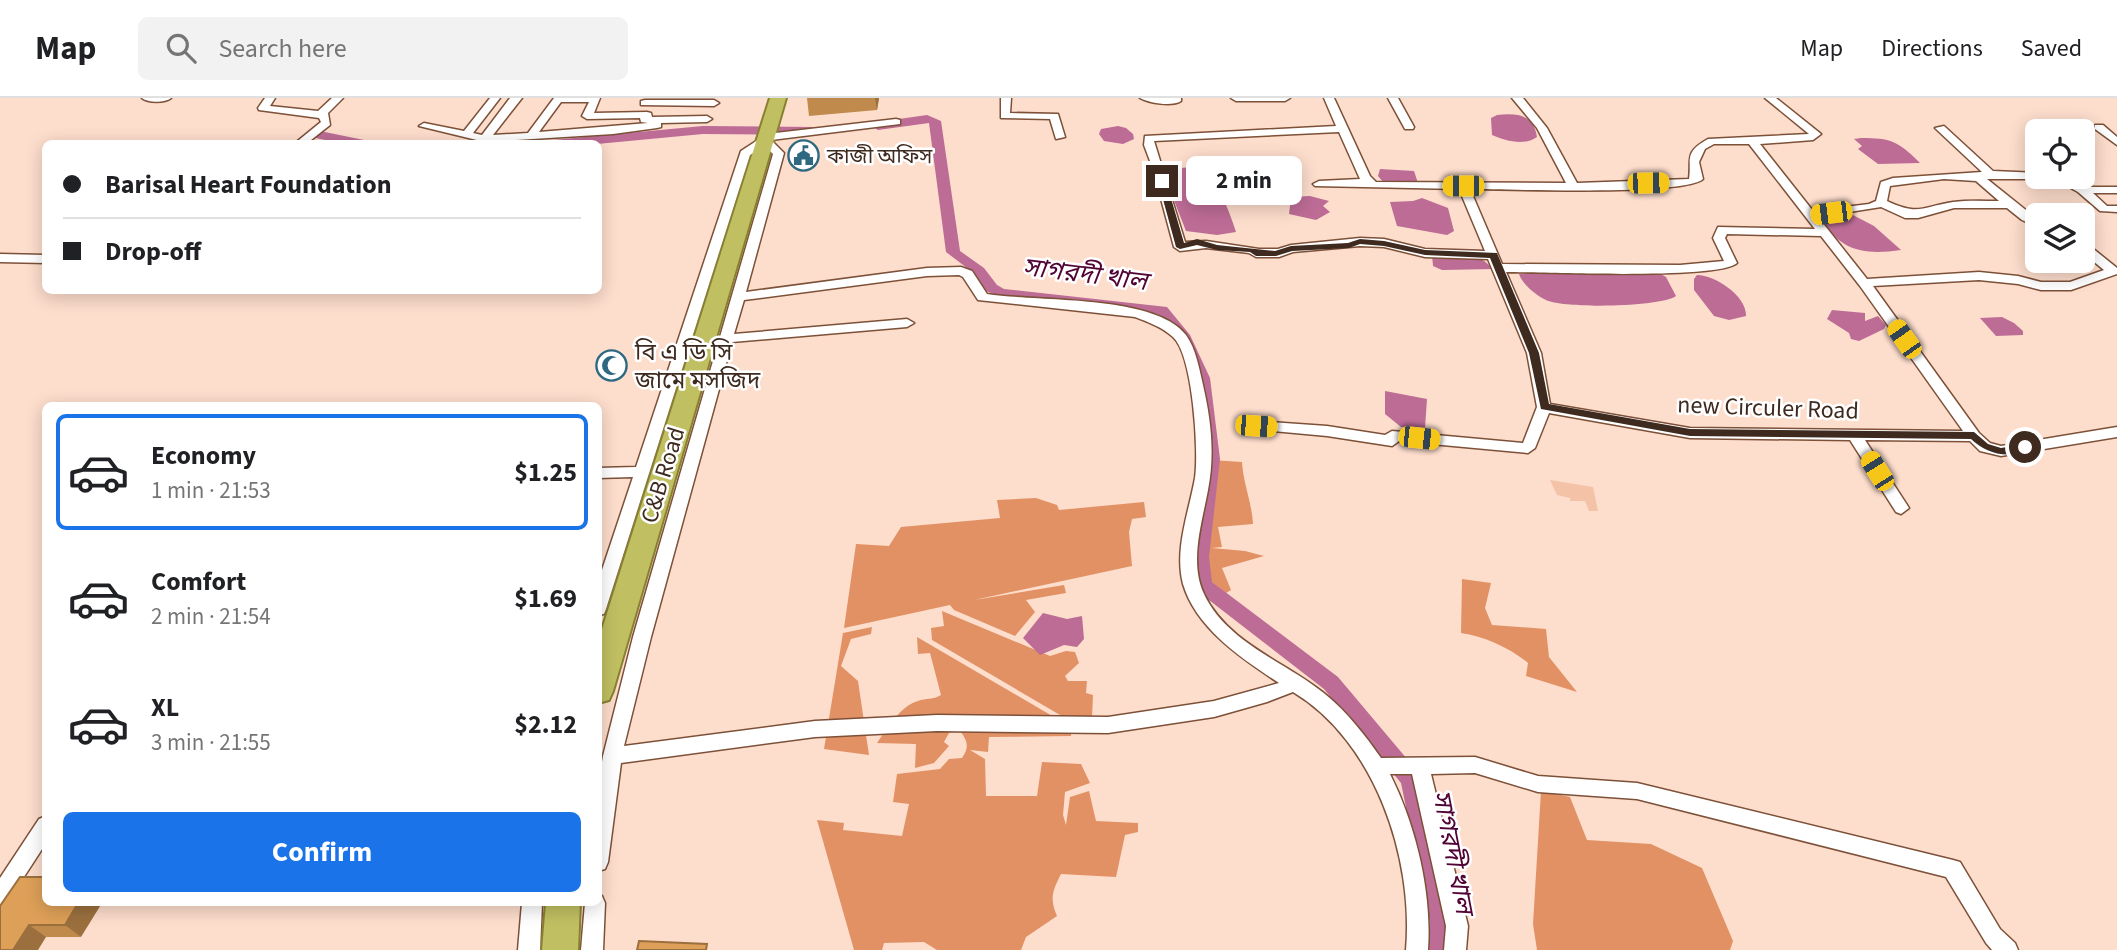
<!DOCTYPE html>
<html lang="en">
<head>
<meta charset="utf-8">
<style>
  body { margin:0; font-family:"Source Sans 3","Noto Sans Bengali",sans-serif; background:#f2f2f2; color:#202124; height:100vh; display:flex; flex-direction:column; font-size:26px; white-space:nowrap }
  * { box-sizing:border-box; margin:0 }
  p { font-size:23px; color:#757577 }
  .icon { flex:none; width:38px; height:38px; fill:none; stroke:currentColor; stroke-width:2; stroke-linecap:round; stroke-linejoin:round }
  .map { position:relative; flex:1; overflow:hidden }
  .sheet { position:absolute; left:42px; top:304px; width:560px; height:504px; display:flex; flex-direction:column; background:#fff; border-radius:10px; box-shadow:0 4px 18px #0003 }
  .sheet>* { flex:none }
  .top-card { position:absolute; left:42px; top:42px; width:560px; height:154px; border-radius:10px; box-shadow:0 4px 18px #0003; display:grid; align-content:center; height:154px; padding:0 21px; background:#fff }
  .tools { position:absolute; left:2025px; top:21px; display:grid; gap:14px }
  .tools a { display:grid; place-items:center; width:70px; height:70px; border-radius:10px; background:#fff; box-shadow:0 4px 18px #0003; font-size:35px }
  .end { position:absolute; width:32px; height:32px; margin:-16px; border:9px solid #3e2a1f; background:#fff; box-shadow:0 0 0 4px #fff }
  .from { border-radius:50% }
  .bubble { position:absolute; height:49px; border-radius:10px; background:#fff; box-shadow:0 4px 18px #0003; font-size:23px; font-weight:700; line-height:49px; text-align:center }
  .car { position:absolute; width:21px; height:42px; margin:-21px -10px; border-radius:9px; box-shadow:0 0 5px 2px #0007; background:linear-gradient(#f5c518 24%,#345 0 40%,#f5c518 0 76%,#345 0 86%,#f5c518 0) }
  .top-card b { display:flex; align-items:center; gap:24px; height:66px; font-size:26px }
  .top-card b+b { border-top:2px solid #e0e0e0 }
  .top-card i { width:18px; height:18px; background:#202124 }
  ul { padding:12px 0 0; list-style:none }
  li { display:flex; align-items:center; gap:21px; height:116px; margin:0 14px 10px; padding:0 7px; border:4px solid transparent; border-radius:10px }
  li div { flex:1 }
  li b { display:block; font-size:26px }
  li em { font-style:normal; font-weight:700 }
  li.active { border-color:#1a73e8 }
  li>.icon { width:63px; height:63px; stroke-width:1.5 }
  .action { display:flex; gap:14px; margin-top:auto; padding:14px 21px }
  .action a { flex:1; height:80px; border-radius:10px; background:#1a73e8; color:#fff; font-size:28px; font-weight:700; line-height:80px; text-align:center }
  header { display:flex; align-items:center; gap:42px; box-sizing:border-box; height:98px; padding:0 35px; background:#fff; border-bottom:2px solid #e0e0e0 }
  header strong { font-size:33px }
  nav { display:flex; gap:38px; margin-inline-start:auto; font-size:24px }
  .search { width:490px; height:63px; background:#f2f2f2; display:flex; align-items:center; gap:18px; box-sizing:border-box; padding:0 24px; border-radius:10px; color:#757577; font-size:26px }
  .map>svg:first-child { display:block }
  .green { fill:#f4c2a7 }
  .forest { fill:#e29165 }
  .water { fill:#bd6c96 }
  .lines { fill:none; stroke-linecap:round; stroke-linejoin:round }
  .canal { fill:#bd6c96; fill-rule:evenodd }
  .minor-casing { stroke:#7d5038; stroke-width:3 }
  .trunk-casing { stroke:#888031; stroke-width:4 }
  .minor { fill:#fff; fill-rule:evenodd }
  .trunk { fill:#c0bf62; fill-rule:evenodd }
  .wall { fill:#bf8a4c }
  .shaded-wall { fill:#9b703e }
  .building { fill:#dea058; stroke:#9b703e; stroke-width:2 }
  .route { fill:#3e2a1f }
  .labels { text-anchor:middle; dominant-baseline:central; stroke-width:5; stroke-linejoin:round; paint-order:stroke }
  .far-poi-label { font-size:21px; fill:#3e2a1f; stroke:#fff; text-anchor:start }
  .poi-label { font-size:24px; fill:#3e2a1f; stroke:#fff; text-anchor:start }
  .street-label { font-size:24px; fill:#3e2a1f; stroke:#fff }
  .water-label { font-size:26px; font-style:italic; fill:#500334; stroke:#fff }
</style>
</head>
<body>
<header>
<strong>Map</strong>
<div class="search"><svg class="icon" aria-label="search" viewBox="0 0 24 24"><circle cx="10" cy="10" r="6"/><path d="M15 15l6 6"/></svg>Search here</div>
<nav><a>Map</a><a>Directions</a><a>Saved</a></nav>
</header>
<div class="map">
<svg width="2117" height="852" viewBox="0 0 2117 852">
  <rect width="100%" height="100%" fill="#fdddcc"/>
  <path class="green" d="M1550,382L1593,389L1598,413H1589L1585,403H1570V400L1557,397Z"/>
  <path class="forest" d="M1211,362L1242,364C1243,385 1252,405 1253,426L1218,429L1222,449L1212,450L1245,453L1264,458L1222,470L1231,492L1226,495L1203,477L1200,449Z
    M1036,400L1057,407L1059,412L1144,404L1146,419L1132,421L1129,434L1132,468L974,502L1064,487L1066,495L1026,502L1035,514L1015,538L954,512L950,507L844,530L856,446L889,448L901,429L1000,420L997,402Z
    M1462,481L1491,485L1485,510L1492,527L1546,531L1549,559L1577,594L1526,578L1528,565C1510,550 1484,538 1461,535Z
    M942,513L1050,558L1066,553L1075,554L1079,565L1065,578L1068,583H1087L1086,595L1093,597L1092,619L1072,624L932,542L931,530L944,528Z
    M872,529L871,536L851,541L841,568L858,583L869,657L824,651L843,535Z
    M917,539L1071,629V638L989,639L988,654L970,652L985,661L986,698H1037L1042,664L1081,666L1090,685L1065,694L1063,717L1066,727L1070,699L1089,693L1096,723L1138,725V734L1125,737L1116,779L1061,776C1053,792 1049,800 1057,818L1026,839L1021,852H937L924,844L884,845L882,852H854L817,722L844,725L843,732L902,738L909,706L893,704L897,676L940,671L949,661L962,660C971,647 966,641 958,630L949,635L944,644L949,648L934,665L915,670L916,646L877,645C887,631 901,607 918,603C926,600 933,602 941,597L930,555L918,556Z
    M1541,693L1570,699L1587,742L1651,746L1702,770L1733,843L1730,852H1537L1533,826Z"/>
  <path class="water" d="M1497,17C1517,15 1534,16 1537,39C1525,48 1505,43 1492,37L1491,20Z
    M1118,28L1126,30L1133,36L1134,41L1123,46L1104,43L1099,36L1101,31Z
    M1861,40C1891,40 1898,43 1920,65L1878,66L1858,51L1862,48L1854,41Z
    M1205,68C1219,91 1228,108 1236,134L1217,137L1186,133L1164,77L1168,71Z
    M1380,71L1414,73L1418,85H1384L1378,78Z
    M1310,98L1329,103L1323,108L1330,114L1316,122L1289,116L1291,99Z
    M1422,100L1448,110L1454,133L1447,137L1397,128L1390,104L1413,103Z
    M1851,116L1874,128L1901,152C1866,157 1840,154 1822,121Z
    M1432,157L1478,158L1494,171L1442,172L1433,168Z
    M1548,173L1659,175L1666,179L1676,198C1661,209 1565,211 1546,202C1537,198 1522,186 1519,176Z
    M1697,177C1715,177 1747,198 1746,218L1729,222L1714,218L1694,192V181Z
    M1832,212L1865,215V223L1878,218L1886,227L1884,231L1859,243L1851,241L1849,235L1827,221Z
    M2002,219L2014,225L2023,233V237L1996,238L1980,220Z
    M1385,293L1427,301L1425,330L1401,329L1385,316Z
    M1043,515L1067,521L1082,518L1084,541L1077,549L1064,547L1040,557L1023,540Z"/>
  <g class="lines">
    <path class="canal" d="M927,17L941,23L960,153L984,170L997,187L1004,191L1167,209L1190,237L1210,280L1220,361L1209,459L1212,484L1338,579L1418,674L1454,826L1452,852H1428L1430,826L1401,685L1324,591L1196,492L1191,459L1204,361L1194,280L1176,238L1158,216L1001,199L986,193L975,176L946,154L929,25L878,32L872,28L878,24Z
      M703,28L815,29L821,33L815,37L703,36L597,46H547L553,42Z
      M315,32L364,42L370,46H344L311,39L309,36Z"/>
    <defs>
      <path id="minor" d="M142,0H171C165,5 148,5 142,0Z
        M265,0H275L270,8L318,13L332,0H343L328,15L330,27L306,46H294L321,24L319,20L259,12L258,10Z
        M490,0H500L473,35L482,37L510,0H522L493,37L528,35L554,0H600L594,15L647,14L651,15L652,19L707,18L712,21L707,24L661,25V29L657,30L613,36L485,44L419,28L424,25L464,33ZM561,4H589L582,18L587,21L640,20L641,24L648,25L539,34Z
        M1001,0H1011L1010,15L1058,16L1065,39L1056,41L1050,21L1001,20Z
        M1140,0H1181V3C1172,9 1149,5 1140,0Z
        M1231,0H1290L1285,3H1236Z
        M1324,0H1334L1370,78L1376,84L1566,85L1537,30L1512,0H1523L1547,30L1577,85L1689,81C1692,61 1683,55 1708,41L1809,36L1765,0H1776L1821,36L1813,42L1760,46L1813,113L1869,106L1876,103L1881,84L1893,80L1982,74L1935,30L1944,28L1993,73L2037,75V79H2042L2037,81H1987L2037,121V129L2022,122L2007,110H1954L1918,120H1905L1881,109L1818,119L1867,181L1979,174L2018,178L2041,184H2070L2104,172L2082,154V144L2086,145L2117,170V176L2071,192H2041L2018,186L1979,182L1873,188L1979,335L1990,345L2001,348L2117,329V339L2001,358L1980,353L1970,343L1865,342L1909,410L1901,416L1896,414L1850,342L1690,340L1549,315L1535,350L1528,355L1399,343L1392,348L1327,338L1251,331L1249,328L1251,325L1256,323L1327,328L1385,337L1392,333L1523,345L1537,309L1527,255L1488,161L1425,159L1384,149L1360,148L1293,154L1279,159H1256L1249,155L1206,150L1180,153L1174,149L1153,71L1144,47L1145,38L1336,28ZM1339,34L1360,81L1319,83L1313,86L1315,88L1459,91L1485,153L1425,151L1384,141L1360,140L1291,147L1278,151H1259L1206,143L1185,144L1154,43ZM1714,46H1749L1815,131L1718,129L1713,140L1724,163L1680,167L1502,166L1470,91C1506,91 1685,98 1703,81L1699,64L1705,51ZM1944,81L1976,83L1999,103C1984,103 1968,102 1953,104C1921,109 1919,118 1887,103L1890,88ZM1727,136L1821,138L1860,188L1963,333L1690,330L1550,306L1541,255L1506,174C1541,174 1719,182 1737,165L1725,140Z
        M1388,0H1398L1414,29L1413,31H1405Z
        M645,2H714L719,5L714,8L641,7V3Z
        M896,21L900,22V26L771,42L784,55L746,194L927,170L961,169L972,173L987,196C1036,204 1155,196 1186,237C1196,251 1199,270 1203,287C1211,322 1215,356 1208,392C1202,425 1189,464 1204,496C1227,545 1286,564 1325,596C1347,614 1365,637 1381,660L1475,659L1538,678L1637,685L1953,762L1960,764L2000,831L2015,845L2018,852H1992L1986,845L1946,779L1637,701L1538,694L1475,675L1431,676L1468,828L1466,852H1444L1446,828L1412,676H1390C1416,728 1432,794 1428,852H1406C1414,760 1375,643 1293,594L1267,604L1214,619L1108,635L937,633L815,639L621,665L608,764L605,771L598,773V688L603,658L633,539L773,56L765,48L750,57L606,511L604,516L598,517V484L633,379L598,380V370L636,369L741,53L767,36ZM959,177L963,179L978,202L1135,219C1148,224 1162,229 1173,239C1193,257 1199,353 1195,380C1189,414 1174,451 1183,486C1196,530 1242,561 1279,585L1214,603L1108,619L937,617L815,623L624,648L651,539L732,244L907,229L914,225L907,221L734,236L744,202L927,178Z
        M2095,27H2103L2117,39V47L2095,31Z
        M2051,79H2065L2084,89H2117V95H2093L2107,108H2117V114L2100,113L2078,94Z
        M0,156L46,157V165L0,164Z
        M46,718V745L7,805L0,808V780L39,721Z
        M598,797L602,798L605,805L603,852H581L585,805H598Z
        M522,805H542L540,852H518Z"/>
      <path id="trunk" d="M770,0H786L613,593L609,602L598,605V544Z
        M546,805H580L578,852H542Z"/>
    </defs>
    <use href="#minor" class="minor-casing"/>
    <use href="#trunk" class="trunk-casing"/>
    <use href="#minor" class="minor"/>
    <use href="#trunk" class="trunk"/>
  </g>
  <path class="wall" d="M807,0H879L877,12L809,18Z
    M20,779L81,839H46L0,852Z"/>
  <path class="shaded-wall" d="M875,0H879L877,12Z
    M78,805H102L81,839L65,827Z
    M29,827L46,839L38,852H13Z"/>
  <path class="building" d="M20,779H46V805H78L65,827H29L13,852H0V808Z
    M639,843L707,846L706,852H637Z"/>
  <path class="route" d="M1162,81L1166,83L1184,145L1197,141L1217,147L1275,153L1291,148L1348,145L1360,141L1384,143L1425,152L1497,155L1539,255L1549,306L1690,331L1974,334L1988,346L2001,350L2025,346L2030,349C2012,363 1986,356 1971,341L1690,338L1541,311L1529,255L1490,160L1425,157L1384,148L1360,146L1349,150L1292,153L1276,158H1256L1250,154L1217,152L1197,147L1180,151L1176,149L1158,83Z"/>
  <defs>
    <symbol id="civic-ring" viewBox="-11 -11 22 22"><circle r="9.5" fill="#fff" stroke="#2f6981" stroke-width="1.5"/><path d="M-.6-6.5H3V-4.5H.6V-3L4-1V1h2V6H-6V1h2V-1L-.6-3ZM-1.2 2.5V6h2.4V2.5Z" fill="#2f6981"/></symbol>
    <symbol id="mosque-ring" viewBox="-11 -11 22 22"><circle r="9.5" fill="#fff" stroke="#2f6981" stroke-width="1.5"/><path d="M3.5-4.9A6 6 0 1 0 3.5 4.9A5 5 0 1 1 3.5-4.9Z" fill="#2f6981"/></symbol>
  </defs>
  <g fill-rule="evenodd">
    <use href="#civic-ring" x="786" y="40" width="35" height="35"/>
    <use href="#mosque-ring" x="594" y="250" width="35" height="35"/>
  </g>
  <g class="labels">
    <g class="far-poi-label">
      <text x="827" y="58">কাজী অফিস</text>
    </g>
    <g class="poi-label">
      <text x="635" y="254">বি এ ডি সি<tspan x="635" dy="28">জামে মসজিদ</tspan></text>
    </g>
    <g class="street-label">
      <text transform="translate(1768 310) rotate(2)">new Circuler Road</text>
      <text transform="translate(663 377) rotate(-73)">C&amp;B Road</text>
    </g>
    <g class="water-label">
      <text transform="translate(1085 176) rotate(7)">সাগরদী খাল</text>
      <text transform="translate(1453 754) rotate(79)">সাগরদী খাল</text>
    </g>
  </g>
</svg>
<div class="tools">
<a><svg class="icon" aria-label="locate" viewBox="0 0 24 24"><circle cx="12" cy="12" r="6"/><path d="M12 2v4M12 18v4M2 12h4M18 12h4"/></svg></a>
<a><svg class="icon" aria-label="layers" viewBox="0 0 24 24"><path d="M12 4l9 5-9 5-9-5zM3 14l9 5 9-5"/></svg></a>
</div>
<i class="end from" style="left:2025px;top:349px"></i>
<i class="end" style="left:1162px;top:83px"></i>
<div class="bubble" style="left:1186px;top:58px;width:116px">2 min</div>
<i class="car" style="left:1648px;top:85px;rotate:89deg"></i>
<i class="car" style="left:1463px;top:88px;rotate:270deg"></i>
<i class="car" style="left:1831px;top:115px;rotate:263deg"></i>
<i class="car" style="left:1904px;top:241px;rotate:325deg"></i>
<i class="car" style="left:1256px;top:328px;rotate:94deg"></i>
<i class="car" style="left:1419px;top:340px;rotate:96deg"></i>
<i class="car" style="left:1877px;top:373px;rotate:328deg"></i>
<div class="top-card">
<b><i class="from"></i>Barisal Heart Foundation</b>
<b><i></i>Drop-off</b>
</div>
<section class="sheet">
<ul>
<li class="active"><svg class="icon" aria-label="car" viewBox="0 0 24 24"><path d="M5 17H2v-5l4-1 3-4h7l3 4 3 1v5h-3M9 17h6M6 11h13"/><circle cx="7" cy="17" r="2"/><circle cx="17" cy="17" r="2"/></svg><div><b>Economy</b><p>1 min · 21:53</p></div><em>$1.25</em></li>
<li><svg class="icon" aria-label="car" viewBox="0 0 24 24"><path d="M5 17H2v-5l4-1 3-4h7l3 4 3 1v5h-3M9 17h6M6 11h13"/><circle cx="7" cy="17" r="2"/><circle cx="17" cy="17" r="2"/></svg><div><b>Comfort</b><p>2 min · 21:54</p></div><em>$1.69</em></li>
<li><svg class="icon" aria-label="car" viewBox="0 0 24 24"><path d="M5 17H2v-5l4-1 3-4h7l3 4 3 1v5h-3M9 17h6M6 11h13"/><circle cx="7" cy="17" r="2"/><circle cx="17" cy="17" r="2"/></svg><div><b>XL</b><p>3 min · 21:55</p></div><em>$2.12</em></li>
</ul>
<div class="action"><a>Confirm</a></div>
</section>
</div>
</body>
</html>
